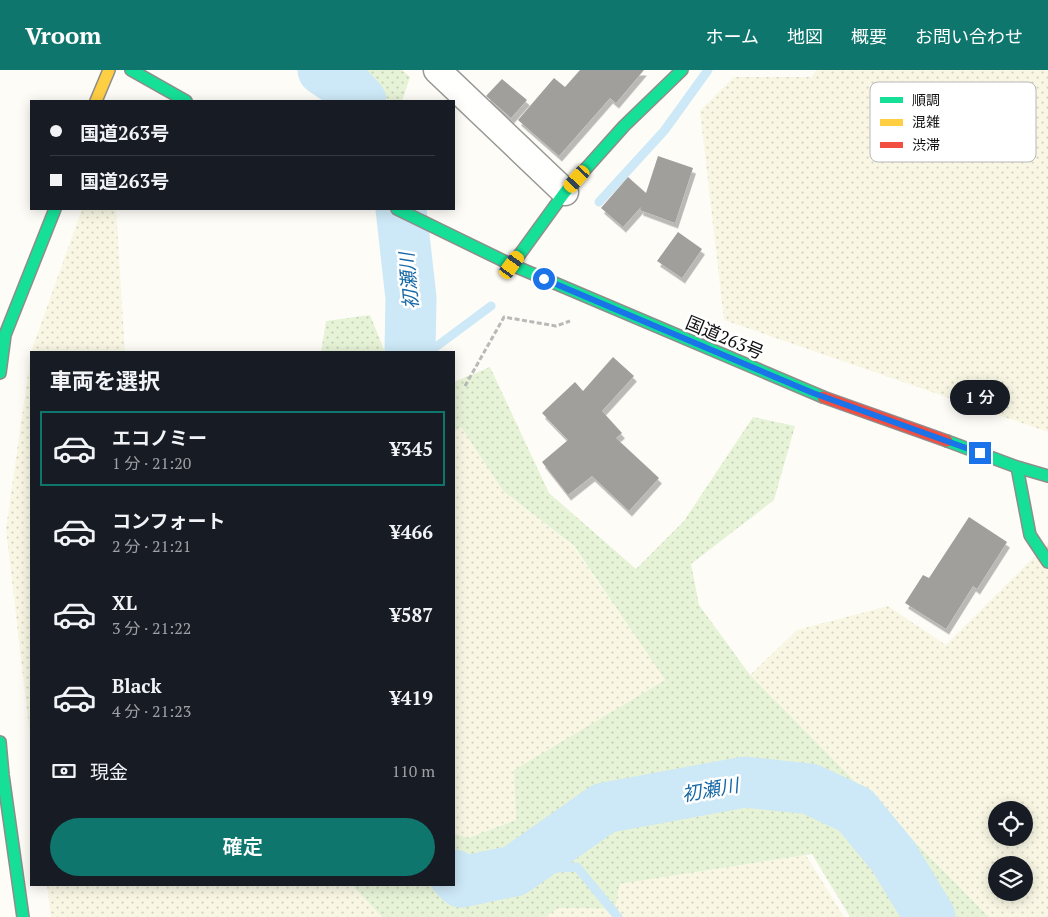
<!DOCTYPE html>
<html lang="ja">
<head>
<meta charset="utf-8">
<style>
  body { margin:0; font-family:"PT Serif","Noto Sans JP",serif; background:#20242c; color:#f1f3f6; height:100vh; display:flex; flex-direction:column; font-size:19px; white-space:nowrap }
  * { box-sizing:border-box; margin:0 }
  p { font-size:16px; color:#9ea1a6 }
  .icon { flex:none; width:28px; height:28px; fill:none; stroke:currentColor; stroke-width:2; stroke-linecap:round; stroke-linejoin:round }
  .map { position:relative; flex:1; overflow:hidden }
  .details { position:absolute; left:30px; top:281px; width:425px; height:535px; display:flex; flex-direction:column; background:#171b24; border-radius:0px; box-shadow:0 2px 12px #0003 }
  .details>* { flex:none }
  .top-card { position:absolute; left:30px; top:30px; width:425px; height:110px; border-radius:0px; box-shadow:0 2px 12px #0003; display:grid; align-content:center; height:110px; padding:0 20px; background:#171b24 }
  .tools { position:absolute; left:988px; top:731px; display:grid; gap:10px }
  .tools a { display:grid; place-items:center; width:45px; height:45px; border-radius:50%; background:#171b24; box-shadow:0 2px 12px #0003; font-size:25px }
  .end { position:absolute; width:22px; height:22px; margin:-11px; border:6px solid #1a73e8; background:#fff; box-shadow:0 0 0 2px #fff }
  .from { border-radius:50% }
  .bubble { position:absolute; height:35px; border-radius:18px; background:#171b24; box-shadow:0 2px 12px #0003; font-size:16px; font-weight:600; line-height:35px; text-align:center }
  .car { position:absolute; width:15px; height:30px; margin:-15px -8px; border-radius:6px; box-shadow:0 0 4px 1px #0007; background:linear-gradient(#f5c518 24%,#345 0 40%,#f5c518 0 76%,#345 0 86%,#f5c518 0) }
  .top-card b { display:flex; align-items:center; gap:18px; height:48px; font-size:19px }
  .top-card b+b { border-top:1px solid #363941 }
  .top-card i { width:12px; height:12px; background:#f1f3f6 }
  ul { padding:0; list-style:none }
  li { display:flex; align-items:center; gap:15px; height:75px; margin:0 10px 8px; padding:0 10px; border:2px solid transparent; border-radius:0px }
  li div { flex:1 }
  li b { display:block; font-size:19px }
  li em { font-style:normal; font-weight:600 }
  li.on { border-color:#0f766e }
  li>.icon { width:45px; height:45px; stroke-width:1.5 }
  h2 { padding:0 20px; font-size:22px; line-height:60px }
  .pay { display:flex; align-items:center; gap:12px; height:55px; padding:0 20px; font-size:19px }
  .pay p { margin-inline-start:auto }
  .primary-button { display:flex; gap:10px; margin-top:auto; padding:10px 20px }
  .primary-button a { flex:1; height:58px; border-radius:30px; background:#0f766e; color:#fff; font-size:20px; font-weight:600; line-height:58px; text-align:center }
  header { display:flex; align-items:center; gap:30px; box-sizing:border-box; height:70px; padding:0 25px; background:#0f766e; color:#fff }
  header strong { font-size:24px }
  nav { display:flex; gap:28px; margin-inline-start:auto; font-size:18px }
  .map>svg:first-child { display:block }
  .farmland { fill:url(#farmland-dots); fill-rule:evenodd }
  .grass { fill:url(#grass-dots) }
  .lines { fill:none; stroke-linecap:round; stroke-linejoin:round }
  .stream { stroke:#cde8f7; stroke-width:9 }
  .river { stroke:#cde8f7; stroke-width:51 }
  .building { fill:#a19f9c; filter:url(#shadow) }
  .street-casing { stroke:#979795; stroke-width:29 }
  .fast-casing { stroke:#8e8d8b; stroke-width:14 }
  .slow-casing { stroke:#8e8d8b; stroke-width:14 }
  .jam-casing { stroke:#8e8d8b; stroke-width:14 }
  .path { stroke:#b9b9b8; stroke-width:3; stroke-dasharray:5 2.5; stroke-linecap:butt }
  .street { stroke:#fffffe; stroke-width:26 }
  .fast { stroke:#16e098; stroke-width:11 }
  .slow { stroke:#ffcf43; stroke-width:11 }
  .jam { stroke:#f24e42; stroke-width:11 }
  .route { stroke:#1a73e8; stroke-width:6 }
  .labels { text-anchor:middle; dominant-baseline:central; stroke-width:5; stroke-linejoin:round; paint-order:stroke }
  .street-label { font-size:18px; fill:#111; stroke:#fff }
  .water-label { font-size:19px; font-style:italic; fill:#1768a6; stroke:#fff }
  .key { fill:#fff; stroke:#b8b8b8; stroke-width:1 }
  .key-label { font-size:14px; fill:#111 }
</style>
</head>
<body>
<header>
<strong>Vroom</strong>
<nav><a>ホーム</a><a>地図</a><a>概要</a><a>お問い合わせ</a></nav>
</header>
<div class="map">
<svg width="1048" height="847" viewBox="0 0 1048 847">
  <defs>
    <pattern id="farmland-dots" width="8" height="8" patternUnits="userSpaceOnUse" patternTransform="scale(1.25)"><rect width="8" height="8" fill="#f9f7e4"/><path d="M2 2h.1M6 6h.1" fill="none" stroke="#d4d3c3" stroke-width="1.8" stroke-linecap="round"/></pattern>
    <pattern id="grass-dots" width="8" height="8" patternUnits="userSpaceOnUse" patternTransform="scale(1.25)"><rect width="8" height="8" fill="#e7f3d7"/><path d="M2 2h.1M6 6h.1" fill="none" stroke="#c5cfb8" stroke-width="1.8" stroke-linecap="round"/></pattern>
    <filter id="shadow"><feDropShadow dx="3" dy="5.5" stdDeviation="0" flood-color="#0004"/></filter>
  </defs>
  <rect width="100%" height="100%" fill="#fdfcf7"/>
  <path class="farmland" d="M816,0H1048V362L724,250L700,41L734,7H812Z
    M82,139H116L125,282H31Z
    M31,283V675L6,459Z
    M461,357L503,421L573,476L665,610L515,700L516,750L468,768L454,763V362Z
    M1048,473V847H989L750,605L797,560L888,536L946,575ZM996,740H1024V768H996ZM996,795H1024V822H996Z
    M806,785L844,847H546L558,838L615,839L620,814Z
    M47,815H352L382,847H51Z"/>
  <path class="grass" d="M349,0H402L410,7L402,31H390Z
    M370,245L385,282H321L326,251Z
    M490,297L549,423L636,499L684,451L753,347L795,356L774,430L691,494L699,535L750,605L989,847H850L812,784L620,814L615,839L558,838L546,847H382L352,815H454V763L468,768L516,750L514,700L665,610L574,476L503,421L461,357L454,362V312Z"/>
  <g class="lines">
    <path class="stream" d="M599,132L664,61L708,0
      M429,282L491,236
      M514,801L577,797L618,847"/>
    <path class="river" d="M323,0L347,16L361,31
      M401,139L411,228L410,282
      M454,805L461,812L514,801L604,738L745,712L810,719L855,740L893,786L930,847"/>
  </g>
  <path class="building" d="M580,0H644L616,33L610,28L559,86L518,50L554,8L565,17Z
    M502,9L527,30L511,48L486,26Z
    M658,86L693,98L675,153L640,140L641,137L623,157L601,138L628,107L646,123Z
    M678,162L702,179L682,208L657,191Z
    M613,287L634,306L602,341L622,363L616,368L659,408L629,441L592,406L568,425L542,392L568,370L542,343L575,312L583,321Z
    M969,447L1007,472L977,519L973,516L946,559L905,533L923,505L929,508Z"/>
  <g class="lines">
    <defs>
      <path id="street" d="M437,0L565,122"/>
      <path id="fast" d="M131,0L186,31
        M397,139L512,195L823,327
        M512,195L565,122L624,56L682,0
        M0,303L5,265L55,139
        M947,371L1017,397L1048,406
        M1017,397L1030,465L1048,492
        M0,672L3,705L23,847"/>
      <path id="slow" d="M96,31L109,0"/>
      <path id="jam" d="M823,327L947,371"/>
    </defs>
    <use href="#street" class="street-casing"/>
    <use href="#fast" class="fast-casing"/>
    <use href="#slow" class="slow-casing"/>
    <use href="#jam" class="jam-casing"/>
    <path class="path" d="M465,316L504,247L556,256L570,251"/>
    <use href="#street" class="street"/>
    <use href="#fast" class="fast"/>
    <use href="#slow" class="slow"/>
    <use href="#jam" class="jam"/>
  </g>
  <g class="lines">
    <path class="route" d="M544,209L813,323L980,383"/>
  </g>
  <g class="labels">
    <g class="street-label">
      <text transform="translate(725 267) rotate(23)">国道263号</text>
    </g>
    <g class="water-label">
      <text transform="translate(408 211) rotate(-95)">初瀬川</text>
      <text transform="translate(710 719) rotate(-10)">初瀬川</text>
    </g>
  </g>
  <rect x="870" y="12" width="166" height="80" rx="8" class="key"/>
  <rect x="880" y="27" width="23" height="6" fill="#16e098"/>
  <rect x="880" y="49" width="23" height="7" fill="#ffcf43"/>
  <rect x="880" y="72" width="23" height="6" fill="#f24e42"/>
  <g class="key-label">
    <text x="912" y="35">順調</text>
    <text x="912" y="57">混雑</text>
    <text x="912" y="80">渋滞</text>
  </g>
</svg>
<div class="tools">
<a><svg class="icon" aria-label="locate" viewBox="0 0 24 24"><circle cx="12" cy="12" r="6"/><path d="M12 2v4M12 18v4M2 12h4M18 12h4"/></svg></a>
<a><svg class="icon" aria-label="layers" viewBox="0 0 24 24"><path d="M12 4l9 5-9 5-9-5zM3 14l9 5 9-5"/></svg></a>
</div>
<i class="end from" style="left:544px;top:209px"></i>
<i class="end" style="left:980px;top:383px"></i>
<div class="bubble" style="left:950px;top:310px;width:60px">1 分</div>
<i class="car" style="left:577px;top:109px;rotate:222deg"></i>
<i class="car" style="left:512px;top:195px;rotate:36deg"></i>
<div class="top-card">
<b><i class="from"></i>国道263号</b>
<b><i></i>国道263号</b>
</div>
<section class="details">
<h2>車両を選択</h2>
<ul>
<li class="on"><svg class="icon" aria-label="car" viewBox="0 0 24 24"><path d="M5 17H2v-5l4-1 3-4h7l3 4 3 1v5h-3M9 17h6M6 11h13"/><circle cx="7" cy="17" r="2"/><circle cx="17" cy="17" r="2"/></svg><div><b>エコノミー</b><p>1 分 · 21:20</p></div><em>¥345</em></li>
<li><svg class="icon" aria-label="car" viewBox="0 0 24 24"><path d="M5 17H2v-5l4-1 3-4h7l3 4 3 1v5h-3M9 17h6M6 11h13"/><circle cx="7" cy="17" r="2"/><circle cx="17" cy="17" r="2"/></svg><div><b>コンフォート</b><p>2 分 · 21:21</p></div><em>¥466</em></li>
<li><svg class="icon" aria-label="car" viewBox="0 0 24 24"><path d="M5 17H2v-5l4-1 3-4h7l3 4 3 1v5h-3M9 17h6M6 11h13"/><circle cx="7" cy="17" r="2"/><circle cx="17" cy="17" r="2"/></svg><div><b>XL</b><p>3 分 · 21:22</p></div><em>¥587</em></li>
<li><svg class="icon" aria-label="car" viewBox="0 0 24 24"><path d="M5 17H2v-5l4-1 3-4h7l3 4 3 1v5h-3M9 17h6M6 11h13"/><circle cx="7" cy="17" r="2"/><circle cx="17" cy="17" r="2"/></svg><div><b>Black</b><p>4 分 · 21:23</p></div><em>¥419</em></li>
</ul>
<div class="pay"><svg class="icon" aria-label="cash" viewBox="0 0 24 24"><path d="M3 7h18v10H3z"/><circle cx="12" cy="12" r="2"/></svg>現金<p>110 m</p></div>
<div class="primary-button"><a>確定</a></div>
</section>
</div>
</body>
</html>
